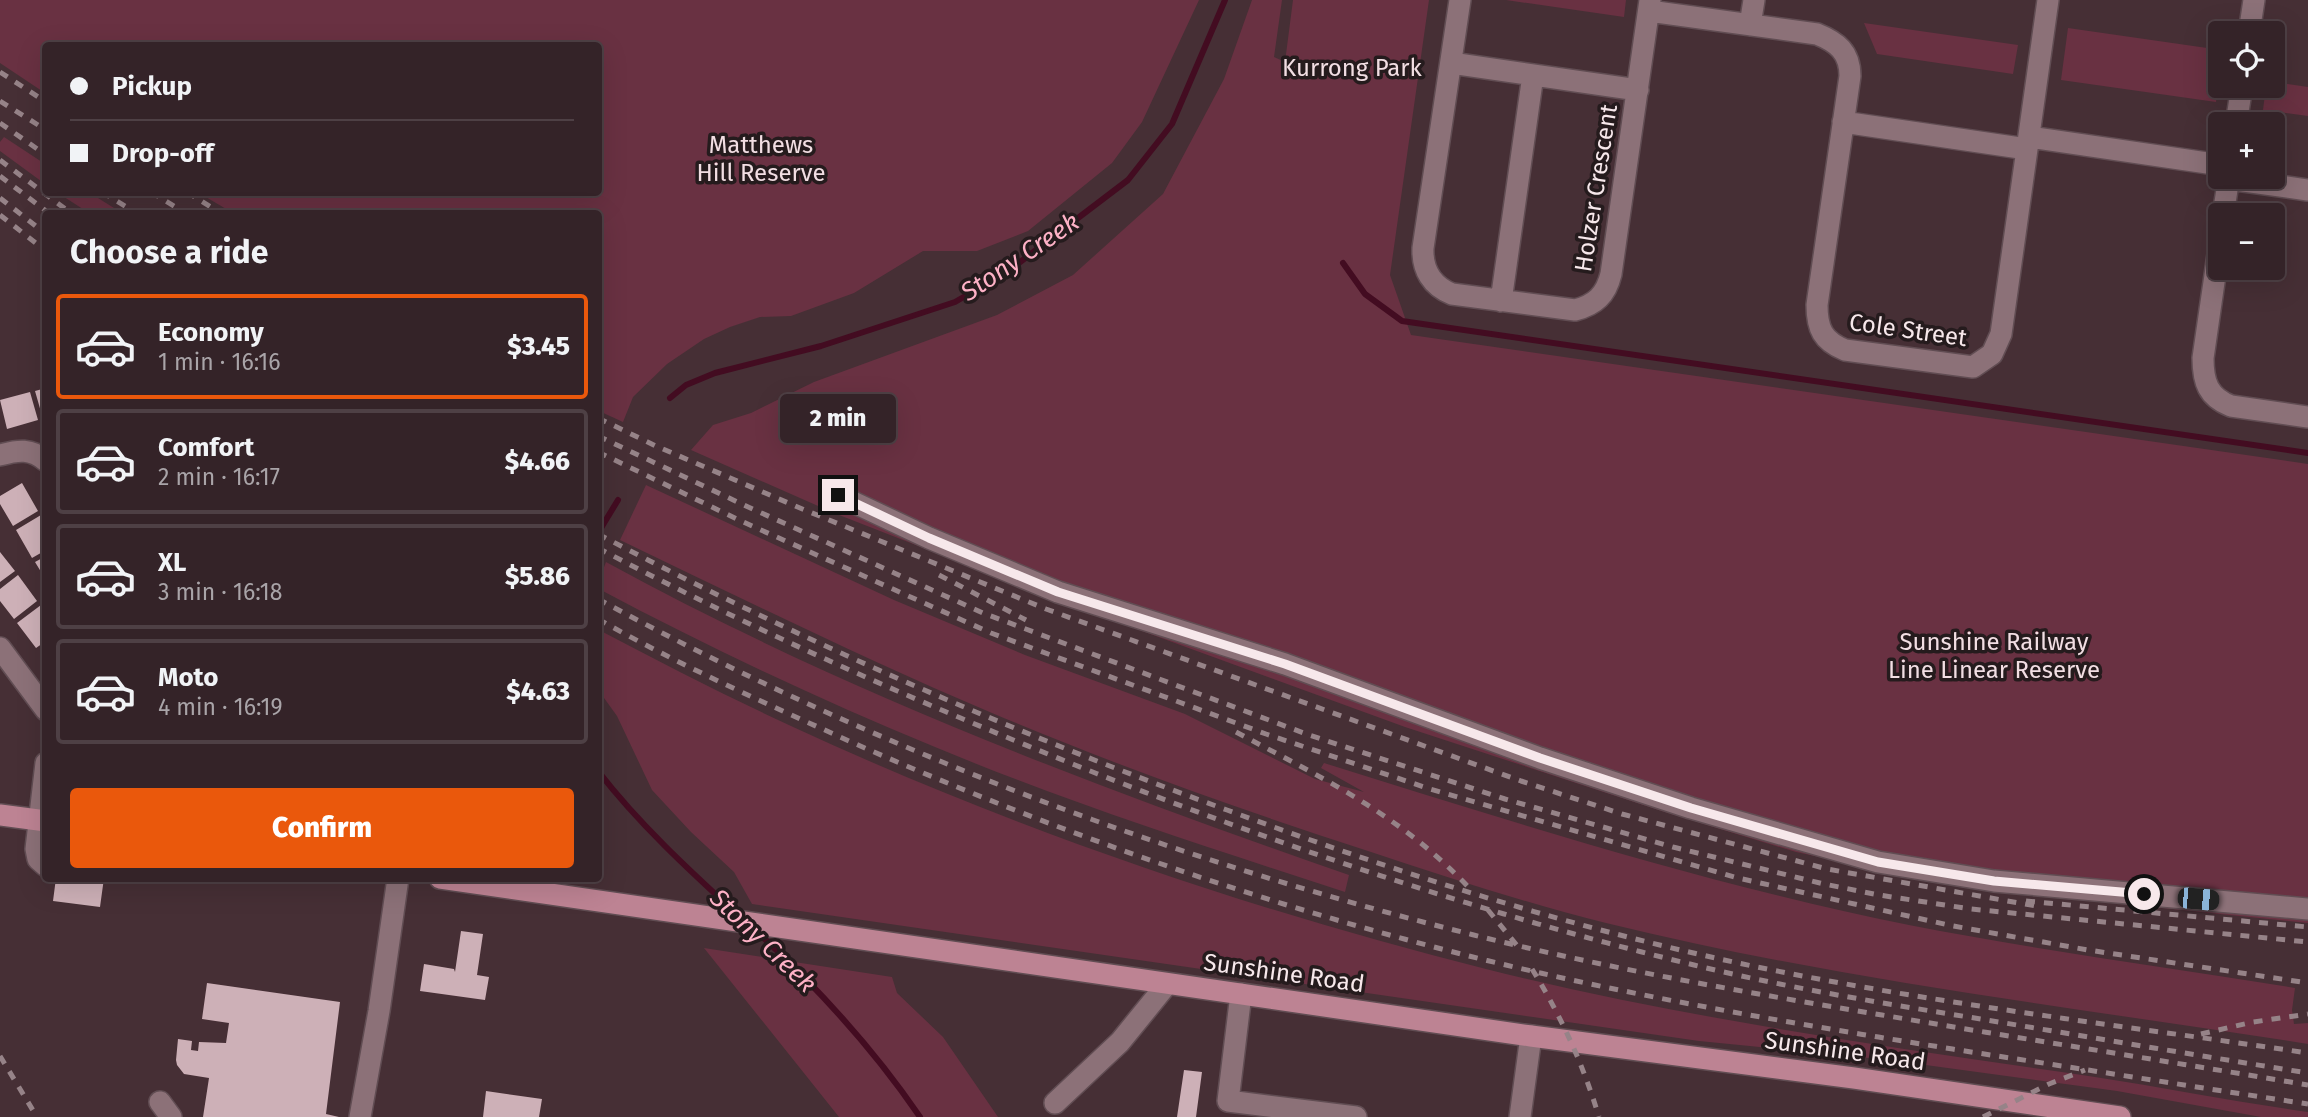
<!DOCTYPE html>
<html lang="en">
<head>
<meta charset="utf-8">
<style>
  body { margin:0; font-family:"Fira Sans",sans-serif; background:#3f2f34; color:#f1f3f6; height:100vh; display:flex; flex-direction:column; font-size:26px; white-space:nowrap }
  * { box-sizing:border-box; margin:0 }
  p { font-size:23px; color:#a9a4a8 }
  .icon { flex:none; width:38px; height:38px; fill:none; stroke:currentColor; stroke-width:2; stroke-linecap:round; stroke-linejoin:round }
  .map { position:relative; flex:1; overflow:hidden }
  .panel { position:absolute; left:42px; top:210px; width:560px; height:672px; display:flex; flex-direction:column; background:#342328; border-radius:7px; box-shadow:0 7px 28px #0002,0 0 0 2px #4e4045 }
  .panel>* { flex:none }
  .banner { position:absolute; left:42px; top:42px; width:560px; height:154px; border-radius:7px; box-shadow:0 7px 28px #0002,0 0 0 2px #4e4045; display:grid; align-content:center; height:154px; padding:0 28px; background:#342328 }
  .controls { position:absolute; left:2208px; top:21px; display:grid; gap:14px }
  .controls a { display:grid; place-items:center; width:77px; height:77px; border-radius:7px; background:#342328; box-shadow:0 7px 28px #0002,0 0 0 2px #4e4045; font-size:35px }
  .end { position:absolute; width:32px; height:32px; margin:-16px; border:9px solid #f7e8eb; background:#111; box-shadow:0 0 0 4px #111 }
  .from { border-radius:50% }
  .bubble { position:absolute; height:49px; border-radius:7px; background:#342328; box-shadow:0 7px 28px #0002,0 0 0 2px #4e4045; font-size:23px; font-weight:800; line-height:49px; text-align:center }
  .car { position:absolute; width:21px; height:42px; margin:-21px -10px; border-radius:9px; box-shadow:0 0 5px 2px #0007; background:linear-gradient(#222 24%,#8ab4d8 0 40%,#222 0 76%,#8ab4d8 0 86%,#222 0) }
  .banner b { display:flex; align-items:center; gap:24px; height:66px; font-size:26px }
  .banner b+b { border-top:2px solid #4e4045 }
  .banner i { width:18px; height:18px; background:#f1f3f6 }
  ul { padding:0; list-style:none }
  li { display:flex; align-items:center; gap:21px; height:105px; margin:0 14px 10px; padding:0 14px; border:4px solid #4e4045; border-radius:7px }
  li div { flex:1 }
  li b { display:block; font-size:26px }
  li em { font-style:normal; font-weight:800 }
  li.selected { border-color:#ea580c }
  li>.icon { width:63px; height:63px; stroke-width:1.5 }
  h2 { padding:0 28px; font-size:32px; line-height:84px }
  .button { display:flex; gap:14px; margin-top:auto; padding:14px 28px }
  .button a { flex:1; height:80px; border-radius:7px; background:#ea580c; color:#fff; font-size:28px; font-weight:800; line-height:80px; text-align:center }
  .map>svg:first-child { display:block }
  .green { fill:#693142 }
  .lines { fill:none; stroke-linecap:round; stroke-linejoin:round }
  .stream { stroke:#430c21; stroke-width:6 }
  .building { fill:#cdb0b7 }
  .minor-casing { stroke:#614d53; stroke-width:24 }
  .major-casing { stroke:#614d53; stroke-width:24 }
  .minor { stroke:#8c7178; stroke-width:21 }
  .major { stroke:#bd8393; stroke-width:21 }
  .rail { stroke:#968388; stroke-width:5; stroke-dasharray:9 9; stroke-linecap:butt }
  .route { stroke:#f7e8eb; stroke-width:9 }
  .labels { text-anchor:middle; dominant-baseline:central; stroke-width:7; stroke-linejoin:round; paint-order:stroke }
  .park-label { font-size:24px; fill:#f2dee3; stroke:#251b1d }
  .street-label { font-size:24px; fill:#f7e8eb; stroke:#251b1d }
  .water-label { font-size:26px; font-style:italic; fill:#fdb1c6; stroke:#251b1d }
</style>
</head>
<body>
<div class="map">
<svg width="2308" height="1117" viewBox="0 0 2308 1117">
  <rect width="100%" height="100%" fill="#462f35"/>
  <path class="green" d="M0,0H1199L1142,122L1112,163L1028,231L977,251H923L854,293L791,316L760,317L730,327L704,339L667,364L633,397L623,422L599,411L598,214L233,213L199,193L598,192V46H46L45,93L0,63Z
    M1252,0H1282L1274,57L1285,62L1293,0H1429L1390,275L1411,335L2308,464V923L1960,887L1796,852L1668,813L1405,727L1041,594L834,513L691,450L713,425L751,413L814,382L997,315L1073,275L1163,194L1224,79Z
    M1506,0H1626L1624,17Z
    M1864,23L2018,45L2013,74L1877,54Z
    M2068,28L2221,50L2216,102L2061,80Z
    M2273,82L2308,87V116L2263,110L2266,86H2273Z
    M4,137L45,164V184L0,151V142Z
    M58,193H90L122,213H89Z
    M646,485L894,600L1025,655L1185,714L1315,779L1364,792L1321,768L1324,763C1516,823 1711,885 1909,925C2037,950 2166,967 2295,988L2292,1010L2294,1024L2308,1023V1044C2073,1007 1837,980 1606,923C1526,903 1446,877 1368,851C1241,810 1115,765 992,713C866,660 743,599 620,540Z
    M606,562C842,691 1095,787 1349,875L1345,892C1207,847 1069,803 935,747C820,700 708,647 599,589V580Z
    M599,630C662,663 726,696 791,726C1011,828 1251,910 1486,969C1686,1019 1891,1047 2095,1077C2166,1088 2237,1102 2308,1112V1117H2261L2117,1091L1889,1060L1699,1041L752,904L734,872L691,832L652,790L617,716L599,691Z
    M704,948L892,977L897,993L943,1037L998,1117H839Z"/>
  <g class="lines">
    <path class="stream" d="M1343,263L1365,294L1402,321L2308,453
      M670,398L686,385L715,373L821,346L955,302L1007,272L1128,180L1172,124L1225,0
      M598,533L618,500
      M598,771C639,824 689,870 738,915
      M754,929C815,985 873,1048 920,1117"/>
  </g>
  <path class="building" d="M46,388V418L43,419L35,391Z
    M30,392L38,420L7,429L0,400Z
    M22,483L38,511L13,526L0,504V496Z
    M41,515L46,522V550L32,558L16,530Z
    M0,552L15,571L0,582Z
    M46,556V580L35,562Z
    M18,575L37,601L14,619L0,601V589Z
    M41,605L46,611V641L36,648L17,623Z
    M56,878H104L100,907L53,901Z
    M461,931L483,934L477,975L489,977L485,1000L420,991L424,964L454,969L455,972Z
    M207,983L340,1002L326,1114L339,1117H203L209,1078L184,1074L177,1065L176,1060L178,1039L192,1041L191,1050L198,1051L199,1042L226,1043L229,1023L202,1019Z
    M1184,1070L1202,1072L1196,1117H1177Z
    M486,1091L542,1099L539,1117H483Z"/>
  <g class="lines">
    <defs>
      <path id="minor" d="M1460,0L1423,248C1422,270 1432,286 1452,294L1575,310C1595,305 1606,295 1611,274L1650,0
        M1649,11L1817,34C1837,42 1850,52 1850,76L1817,305C1817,329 1823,341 1845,350L1973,367L1992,354L2001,334L2048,0
        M1750,25L1754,0
        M2249,33L2254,0
        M1451,63L1638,90
        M1843,122L2027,149
        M2236,124L2242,86
        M2029,137L2221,165
        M2229,179L2308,190
        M2223,215L2229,177
        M2221,234L2203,358C2203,382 2208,397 2231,406L2308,417
        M1501,301L1533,75
        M0,455C18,450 31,448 46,461
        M838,495L929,538L1058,592L1285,664L1540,758L1691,808L1878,862L1994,881L2308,909
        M0,648L46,710
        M46,763L36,849L38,859L46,866
        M1241,994L1228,1101L1356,1117
        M160,1102L171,1117
        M1055,1103L1120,1042L1167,984
        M360,1117L379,1011L398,878
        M1520,1117L1531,1036"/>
      <path id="major" d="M0,815L46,821
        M440,878L1531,1036L1854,1078L2120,1117"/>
    </defs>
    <use href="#minor" class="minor-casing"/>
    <use href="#major" class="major-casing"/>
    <use href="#minor" class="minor"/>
    <use href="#major" class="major"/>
    <path class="rail" d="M0,72L46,102
      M0,101L46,130
      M0,123L46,155
      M0,160L72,214
      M0,176L50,214
      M102,192L138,214
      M151,192L187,214
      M187,192L222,214
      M0,198L46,234
      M0,215L46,251
      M598,418L656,446L800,508L1046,609L1521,781L1622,814L1827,869L2036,906
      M598,436L746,506L983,613L1309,735L1505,799L1673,847L1824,884L1879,895L1971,909L2308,942
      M598,452L741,521L991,633L1266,734L1430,789L1738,878L1953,926L2088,950L2308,983
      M598,534C801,641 1012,732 1227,810C1382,867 1540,918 1702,955C1900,1000 2106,1023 2308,1053
      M598,548C753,630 913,700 1075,765C1277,845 1483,914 1694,965C1796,990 1901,1006 2005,1023C2106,1040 2207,1057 2308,1073
      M939,575L1026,620
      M598,599C878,751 1177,862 1486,938C1616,970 1750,993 1882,1015C2024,1039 2166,1061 2308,1085
      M598,619C679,665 765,703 849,741C1055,832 1267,906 1485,960C1645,999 1808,1026 1971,1052C2083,1069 2195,1087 2308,1104
      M1236,732C1324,779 1403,816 1472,891
      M2026,901L2308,927
      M1488,910L1519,948
      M1532,969C1561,1016 1583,1064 1599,1117
      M2201,1034L2253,1022L2308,1014
      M0,1056L37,1117
      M1983,1117L2049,1084L2085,1070"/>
  </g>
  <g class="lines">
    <path class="route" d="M838,495L929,538L1058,592L1285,664L1540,758L1691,808L1878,862L1994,881L2144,894"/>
  </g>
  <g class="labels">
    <g class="park-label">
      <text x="1352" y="68">Kurrong Park</text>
      <text x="761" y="145">Matthews<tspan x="761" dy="28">Hill Reserve</tspan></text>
      <text x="1994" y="642">Sunshine Railway<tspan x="1994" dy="28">Line Linear Reserve</tspan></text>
    </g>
    <g class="street-label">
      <text transform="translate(1596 188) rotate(-81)">Holzer Crescent</text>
      <text transform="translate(1908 330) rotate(8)">Cole Street</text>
      <text transform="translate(1284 973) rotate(8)">Sunshine Road</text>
      <text transform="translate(1845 1051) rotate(8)">Sunshine Road</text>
    </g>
    <g class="water-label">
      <text transform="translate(1020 257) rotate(-34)">Stony Creek</text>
      <text transform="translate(763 941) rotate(44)">Stony Creek</text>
    </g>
  </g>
</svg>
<div class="controls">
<a><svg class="icon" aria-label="locate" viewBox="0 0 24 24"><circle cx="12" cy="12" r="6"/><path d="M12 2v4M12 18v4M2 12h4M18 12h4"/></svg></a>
<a>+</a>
<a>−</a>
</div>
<i class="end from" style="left:2144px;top:894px"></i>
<i class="end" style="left:838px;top:495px"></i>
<div class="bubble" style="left:780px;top:394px;width:116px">2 min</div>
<i class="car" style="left:2198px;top:899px;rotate:95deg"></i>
<div class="banner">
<b><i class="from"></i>Pickup</b>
<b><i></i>Drop-off</b>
</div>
<section class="panel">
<h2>Choose a ride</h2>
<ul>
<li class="selected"><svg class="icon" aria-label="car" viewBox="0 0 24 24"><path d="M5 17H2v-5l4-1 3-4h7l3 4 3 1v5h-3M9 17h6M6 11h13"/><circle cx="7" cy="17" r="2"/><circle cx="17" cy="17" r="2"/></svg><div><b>Economy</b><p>1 min · 16:16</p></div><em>$3.45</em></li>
<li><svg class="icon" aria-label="car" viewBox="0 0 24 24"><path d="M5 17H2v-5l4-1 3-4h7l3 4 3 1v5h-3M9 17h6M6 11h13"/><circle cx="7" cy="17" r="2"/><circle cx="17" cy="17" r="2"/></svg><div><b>Comfort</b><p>2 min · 16:17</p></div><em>$4.66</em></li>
<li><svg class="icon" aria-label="car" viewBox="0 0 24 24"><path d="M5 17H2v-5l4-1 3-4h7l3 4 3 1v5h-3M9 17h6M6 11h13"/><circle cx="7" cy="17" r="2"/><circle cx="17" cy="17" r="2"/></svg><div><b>XL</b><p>3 min · 16:18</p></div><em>$5.86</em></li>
<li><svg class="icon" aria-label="car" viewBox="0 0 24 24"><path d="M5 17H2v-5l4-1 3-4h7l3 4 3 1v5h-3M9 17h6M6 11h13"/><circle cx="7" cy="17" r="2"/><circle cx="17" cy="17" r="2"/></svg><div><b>Moto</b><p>4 min · 16:19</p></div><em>$4.63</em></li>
</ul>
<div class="button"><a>Confirm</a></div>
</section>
</div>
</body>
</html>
